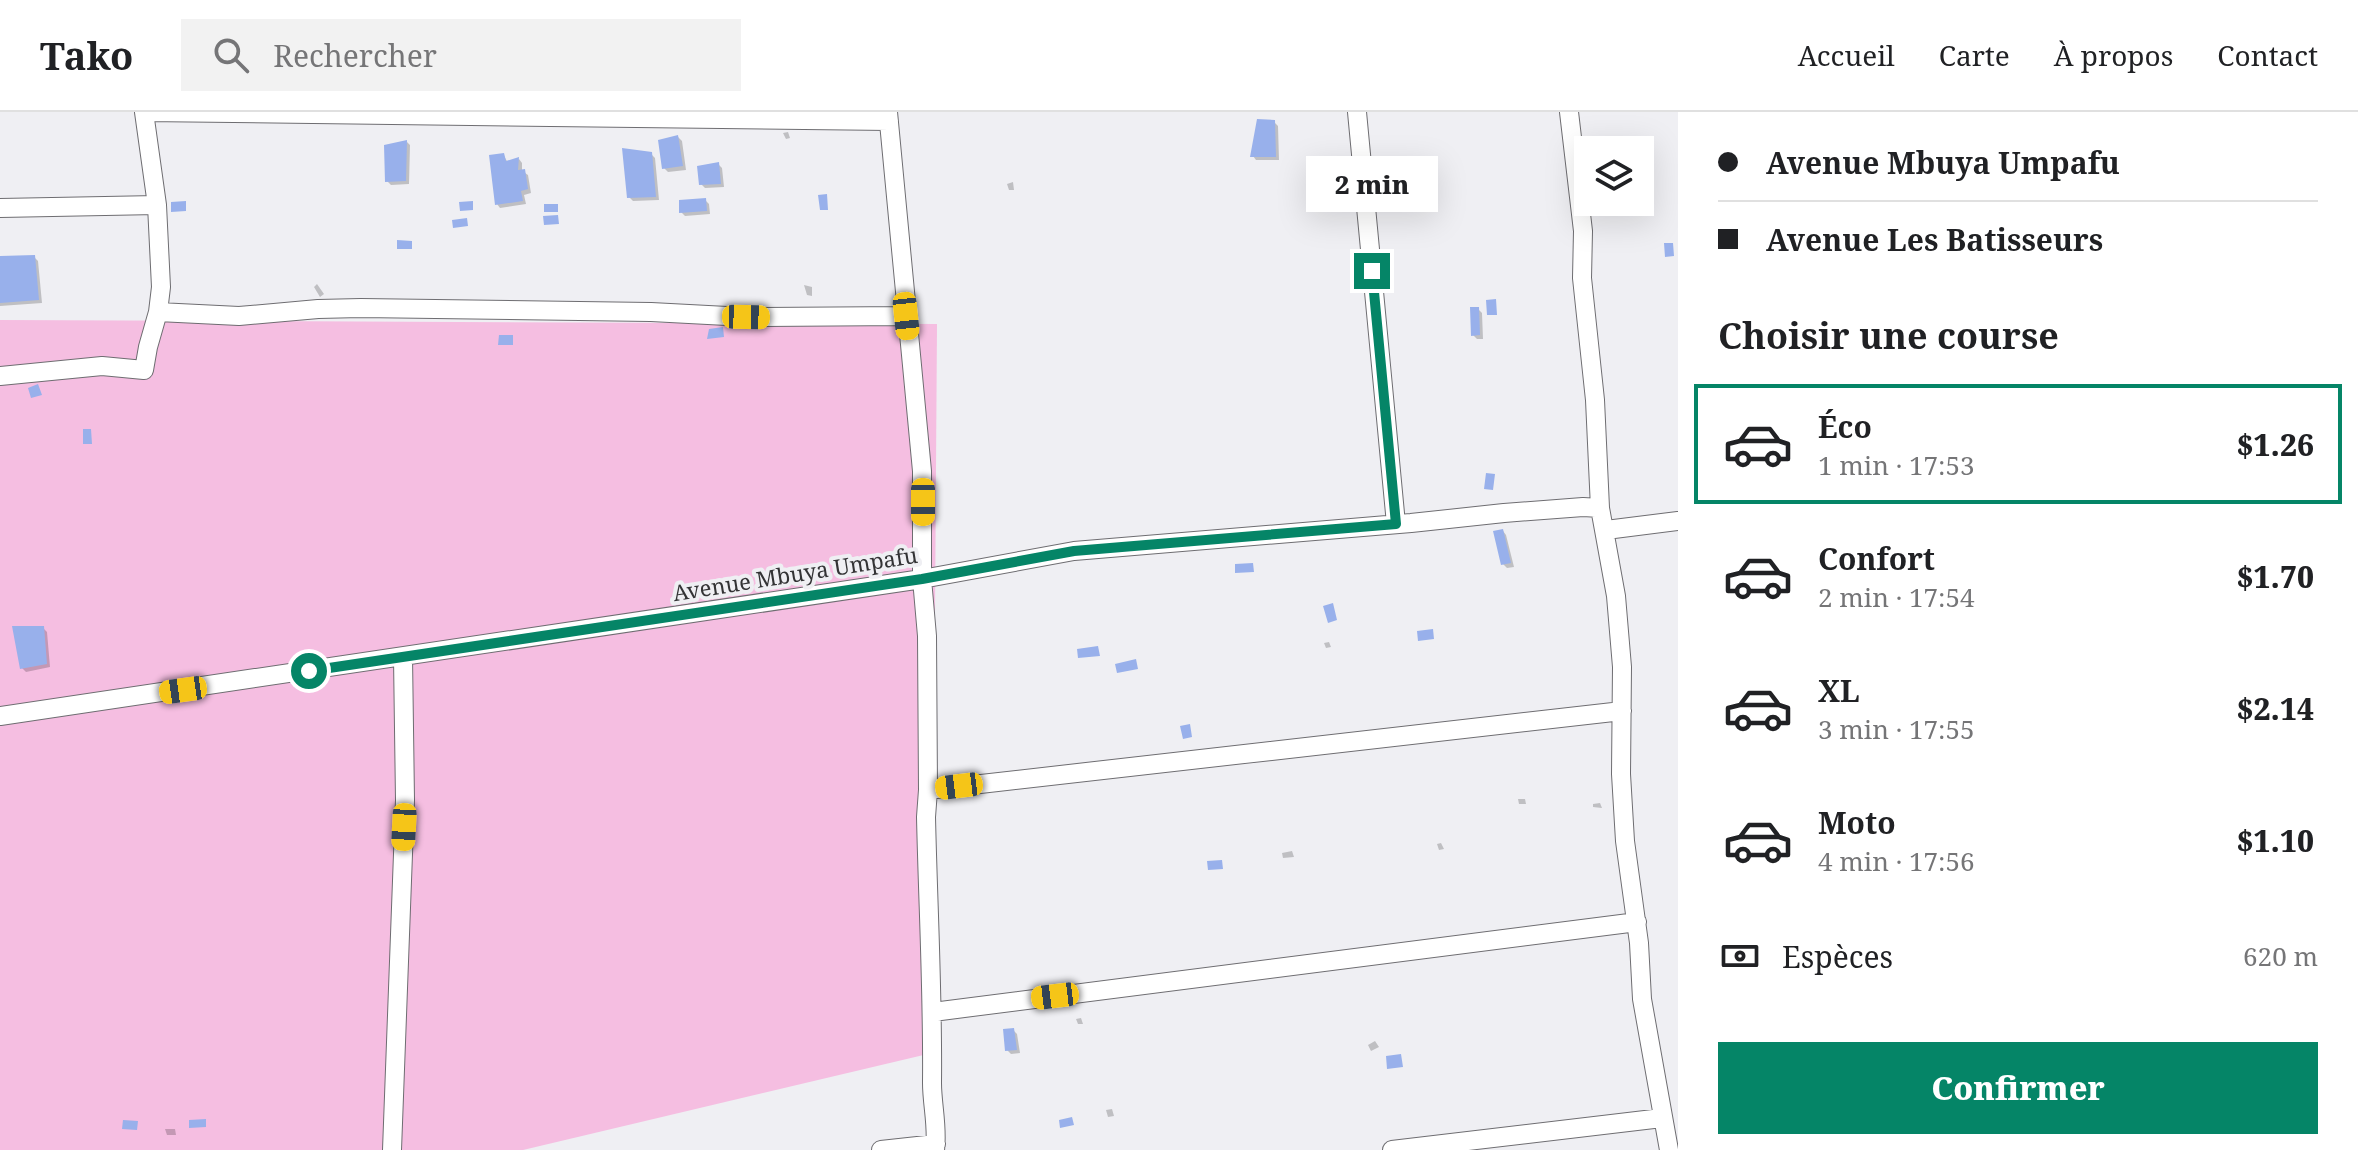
<!DOCTYPE html>
<html lang="fr">
<head>
<meta charset="utf-8">
<style>
  body { margin:0; font-family:"Noto Serif",serif; background:#f2f2f2; color:#202124; height:100vh; display:flex; flex-direction:column; font-size:30px; white-space:nowrap }
  * { box-sizing:border-box; margin:0 }
  p { font-size:26px; color:#757577 }
  .icon { flex:none; width:44px; height:44px; fill:none; stroke:currentColor; stroke-width:2; stroke-linecap:round; stroke-linejoin:round }
  .map { position:relative; flex:1; overflow:hidden }
  .side { display:flex; flex-direction:column; background:#fff; width:680px }
  .side>* { flex:none }
  .banner { display:grid; align-content:center; height:176px; padding:0 40px; background:#fff }
  .tools { position:absolute; left:1574px; top:24px; display:grid; gap:16px }
  .tools a { display:grid; place-items:center; width:80px; height:80px; border-radius:0px; background:#fff; box-shadow:0 8px 32px #0002; font-size:40px }
  .end { position:absolute; width:36px; height:36px; margin:-18px; border:10px solid #058567; background:#fff; box-shadow:0 0 0 4px #fff }
  .from { border-radius:50% }
  .bubble { position:absolute; height:56px; border-radius:0px; background:#fff; box-shadow:0 8px 32px #0002; font-size:26px; font-weight:800; line-height:56px; text-align:center }
  .car { position:absolute; width:24px; height:48px; margin:-24px -12px; border-radius:10px; box-shadow:0 0 6px 2px #0007; background:linear-gradient(#f5c518 24%,#345 0 40%,#f5c518 0 76%,#345 0 86%,#f5c518 0) }
  .banner b { display:flex; align-items:center; gap:28px; height:76px; font-size:30px }
  .banner b+b { border-top:2px solid #e0e0e0 }
  .banner i { width:20px; height:20px; background:#202124 }
  ul { padding:0; list-style:none }
  li { display:flex; align-items:center; gap:24px; height:120px; margin:0 16px 12px; padding:0 24px; border:4px solid transparent; border-radius:0px }
  li div { flex:1 }
  li b { display:block; font-size:30px }
  li em { font-style:normal; font-weight:800 }
  li.current { border-color:#058567 }
  li>.icon { width:72px; height:72px; stroke-width:1.5 }
  h2 { padding:0 40px; font-size:36px; line-height:96px }
  .pay { display:flex; align-items:center; gap:20px; height:88px; padding:0 40px; font-size:30px }
  .pay p { margin-inline-start:auto }
  .action { display:flex; gap:16px; margin-top:auto; padding:16px 40px }
  .action a { flex:1; height:92px; border-radius:0px; background:#058567; color:#fff; font-size:32px; font-weight:800; line-height:92px; text-align:center }
  header { display:flex; align-items:center; gap:48px; box-sizing:border-box; height:112px; padding:0 40px; background:#fff; border-bottom:2px solid #e0e0e0 }
  header strong { font-size:38px }
  nav { display:flex; gap:44px; margin-inline-start:auto; font-size:28px }
  .search { width:560px; height:72px; background:#f2f2f2; display:flex; align-items:center; gap:20px; box-sizing:border-box; padding:0 28px; border-radius:0px; color:#757577; font-size:30px }
  main { display:flex; flex:1; min-height:0 }
  .map>svg:first-child { display:block }
  .green { fill:#f5bee1 }
  .shadow { fill:#0003 }
  .building { fill:#98b0eb }
  .lines { fill:none; stroke-linecap:round; stroke-linejoin:round }
  .minor-casing { stroke:#6e6d71; stroke-width:20 }
  .minor { stroke:#fff; stroke-width:18 }
  .route { stroke:#058567; stroke-width:10 }
  .labels { text-anchor:middle; dominant-baseline:central; stroke-width:8; stroke-linejoin:round; paint-order:stroke }
  .street-label { font-size:22px; fill:#333335; stroke:#efeff3 }
</style>
</head>
<body>
<header>
<strong>Tako</strong>
<div class="search"><svg class="icon" aria-label="search" viewBox="0 0 24 24"><circle cx="10" cy="10" r="6"/><path d="M15 15l6 6"/></svg>Rechercher</div>
<nav><a>Accueil</a><a>Carte</a><a>À propos</a><a>Contact</a></nav>
</header>
<main>
<div class="map">
<svg width="1678" height="1038" viewBox="0 0 1678 1038">
  <rect width="100%" height="100%" fill="#efeff3"/>
  <path class="green" d="M0,208L937,212L932,941L523,1038H0Z"/>
  <path class="shadow" d="M1274,10L1278,14L1279,48H1256L1253,44Z
    M788,20L790,26L786,27L783,21Z
    M678,25L682,29L686,58L668,60L664,56Z
    M407,30L410,33L409,72L391,73L387,69Z
    M651,42L655,46L659,88L633,89L629,85Z
    M504,44L508,51L519,47L522,51V59L528,63L531,81L524,83L526,92L500,96L497,92Z
    M718,52L722,56L724,75L705,76L701,72Z
    M1013,70L1014,78H1009L1007,72Z
    M705,88L709,92L710,102L685,104L681,100Z
    M34,145L38,149L42,191L0,194V146Z
    M317,172L324,182L320,185L314,175Z
    M804,173L812,175V184L807,183Z
    M1478,197L1482,201L1483,227H1477L1473,223Z
    M1503,419L1506,423L1514,455L1507,456L1503,452Z
    M43,516L47,520L50,555L26,560L22,556Z
    M1329,530L1331,535L1326,536L1324,531Z
    M1518,687H1525L1526,692H1519Z
    M1600,691L1602,696L1593,695V692Z
    M1441,731L1444,737L1439,738L1437,732Z
    M1292,739L1294,745L1283,746L1282,741Z
    M1081,906L1083,912H1078L1076,907Z
    M1013,918L1017,922L1020,941L1011,942L1007,938Z
    M1375,929L1379,935L1371,939L1368,933Z
    M1112,997L1114,1004L1108,1005L1106,998Z
    M165,1017H175L176,1023H167Z"/>
  <path class="building" d="M1257,7L1275,8L1276,45H1250Z
    M678,23L683,54L662,57L658,28Z
    M407,28L406,69L385,70L384,33Z
    M622,36L652,40L656,85L627,86Z
    M504,41L506,49L519,45L518,58L525,57L528,77L521,79L523,89L495,93L489,43Z
    M719,50L721,72L699,73L697,54Z
    M827,82L828,98H820L818,83Z
    M706,86L707,99L679,101V88Z
    M186,89V99L171,100V90Z
    M473,89V98L460,99L459,90Z
    M544,92H558V100H544Z
    M558,103L559,112L544,113L543,104Z
    M467,106L468,114L453,116L452,108Z
    M397,128L412,129V137H397Z
    M1664,131H1673L1674,144L1665,145Z
    M35,143L39,188L0,191V144Z
    M1496,187L1497,203H1487L1486,188Z
    M1470,195H1479L1480,223L1471,224Z
    M723,215L724,225L707,227L709,217Z
    M499,223H513V233H498Z
    M38,272L42,283L31,286L28,276Z
    M83,317H91L92,332H83Z
    M1486,361L1495,362L1493,378L1484,377Z
    M1503,417L1511,451L1501,453L1493,419Z
    M1253,451L1254,460L1235,461V452Z
    M1333,491L1337,508L1328,511L1323,494Z
    M12,514H44L47,552L20,557Z
    M1433,517L1434,527L1418,529L1417,519Z
    M1098,534L1100,544L1078,546L1077,537Z
    M1136,547L1138,557L1117,561L1115,552Z
    M1190,612L1192,625L1183,627L1180,614Z
    M1222,748L1223,757L1208,758L1207,749Z
    M1014,916L1017,938L1005,939L1003,917Z
    M1401,942L1403,955L1387,957L1386,944Z
    M1072,1005L1074,1013L1060,1016L1059,1008Z
    M206,1007V1015L189,1016V1008Z
    M123,1008L138,1009L137,1018L122,1017Z"/>
  <g class="lines">
    <defs>
      <path id="minor" d="M145,0L889,9
        M888,0L922,359V467L927,524L928,678L926,705C928,794 933,882 932,971C932,993 938,1015 935,1038
        M1357,0L1396,412
        M1569,0L1583,119L1582,166L1595,288L1600,396L1616,484L1622,555L1621,662L1625,729L1639,831L1642,887L1669,1038
        M0,96L157,93
        M158,200L239,204L318,197L361,196L651,200L746,205L906,204
        M0,264L102,254L144,258L148,235L158,200L161,175L157,93L144,0
        M1606,418L1678,409
        M0,604L922,467L1074,439L1411,411L1504,401L1583,395L1600,396
        M928,678L1622,599
        M933,900L1637,810
        M392,1038L405,688L403,545
        M881,1038L936,1032
        M1392,1038L1662,1006"/>
    </defs>
    <use href="#minor" class="minor-casing"/>
    <use href="#minor" class="minor"/>
  </g>
  <g class="lines">
    <path class="route" d="M309,559L922,467L1074,439L1396,412L1372,159"/>
  </g>
  <g class="labels">
    <g class="street-label">
      <text transform="translate(795 461) rotate(-9)">Avenue Mbuya Umpafu</text>
    </g>
  </g>
</svg>
<div class="tools">
<a><svg class="icon" aria-label="layers" viewBox="0 0 24 24"><path d="M12 4l9 5-9 5-9-5zM3 14l9 5 9-5"/></svg></a>
</div>
<i class="end from" style="left:309px;top:559px"></i>
<i class="end" style="left:1372px;top:159px"></i>
<div class="bubble" style="left:1306px;top:44px;width:132px">2 min</div>
<i class="car" style="left:906px;top:204px;rotate:174deg"></i>
<i class="car" style="left:746px;top:205px;rotate:91deg"></i>
<i class="car" style="left:923px;top:390px;rotate:180deg"></i>
<i class="car" style="left:183px;top:578px;rotate:262deg"></i>
<i class="car" style="left:959px;top:674px;rotate:263deg"></i>
<i class="car" style="left:404px;top:715px;rotate:183deg"></i>
<i class="car" style="left:1055px;top:884px;rotate:263deg"></i>
</div>
<section class="side">
<div class="banner">
<b><i class="from"></i>Avenue Mbuya Umpafu</b>
<b><i></i>Avenue Les Batisseurs</b>
</div>
<h2>Choisir une course</h2>
<ul>
<li class="current"><svg class="icon" aria-label="car" viewBox="0 0 24 24"><path d="M5 17H2v-5l4-1 3-4h7l3 4 3 1v5h-3M9 17h6M6 11h13"/><circle cx="7" cy="17" r="2"/><circle cx="17" cy="17" r="2"/></svg><div><b>Éco</b><p>1 min · 17:53</p></div><em>$1.26</em></li>
<li><svg class="icon" aria-label="car" viewBox="0 0 24 24"><path d="M5 17H2v-5l4-1 3-4h7l3 4 3 1v5h-3M9 17h6M6 11h13"/><circle cx="7" cy="17" r="2"/><circle cx="17" cy="17" r="2"/></svg><div><b>Confort</b><p>2 min · 17:54</p></div><em>$1.70</em></li>
<li><svg class="icon" aria-label="car" viewBox="0 0 24 24"><path d="M5 17H2v-5l4-1 3-4h7l3 4 3 1v5h-3M9 17h6M6 11h13"/><circle cx="7" cy="17" r="2"/><circle cx="17" cy="17" r="2"/></svg><div><b>XL</b><p>3 min · 17:55</p></div><em>$2.14</em></li>
<li><svg class="icon" aria-label="car" viewBox="0 0 24 24"><path d="M5 17H2v-5l4-1 3-4h7l3 4 3 1v5h-3M9 17h6M6 11h13"/><circle cx="7" cy="17" r="2"/><circle cx="17" cy="17" r="2"/></svg><div><b>Moto</b><p>4 min · 17:56</p></div><em>$1.10</em></li>
</ul>
<div class="pay"><svg class="icon" aria-label="cash" viewBox="0 0 24 24"><path d="M3 7h18v10H3z"/><circle cx="12" cy="12" r="2"/></svg>Espèces<p>620 m</p></div>
<div class="action"><a>Confirmer</a></div>
</section>
</main>
</body>
</html>
